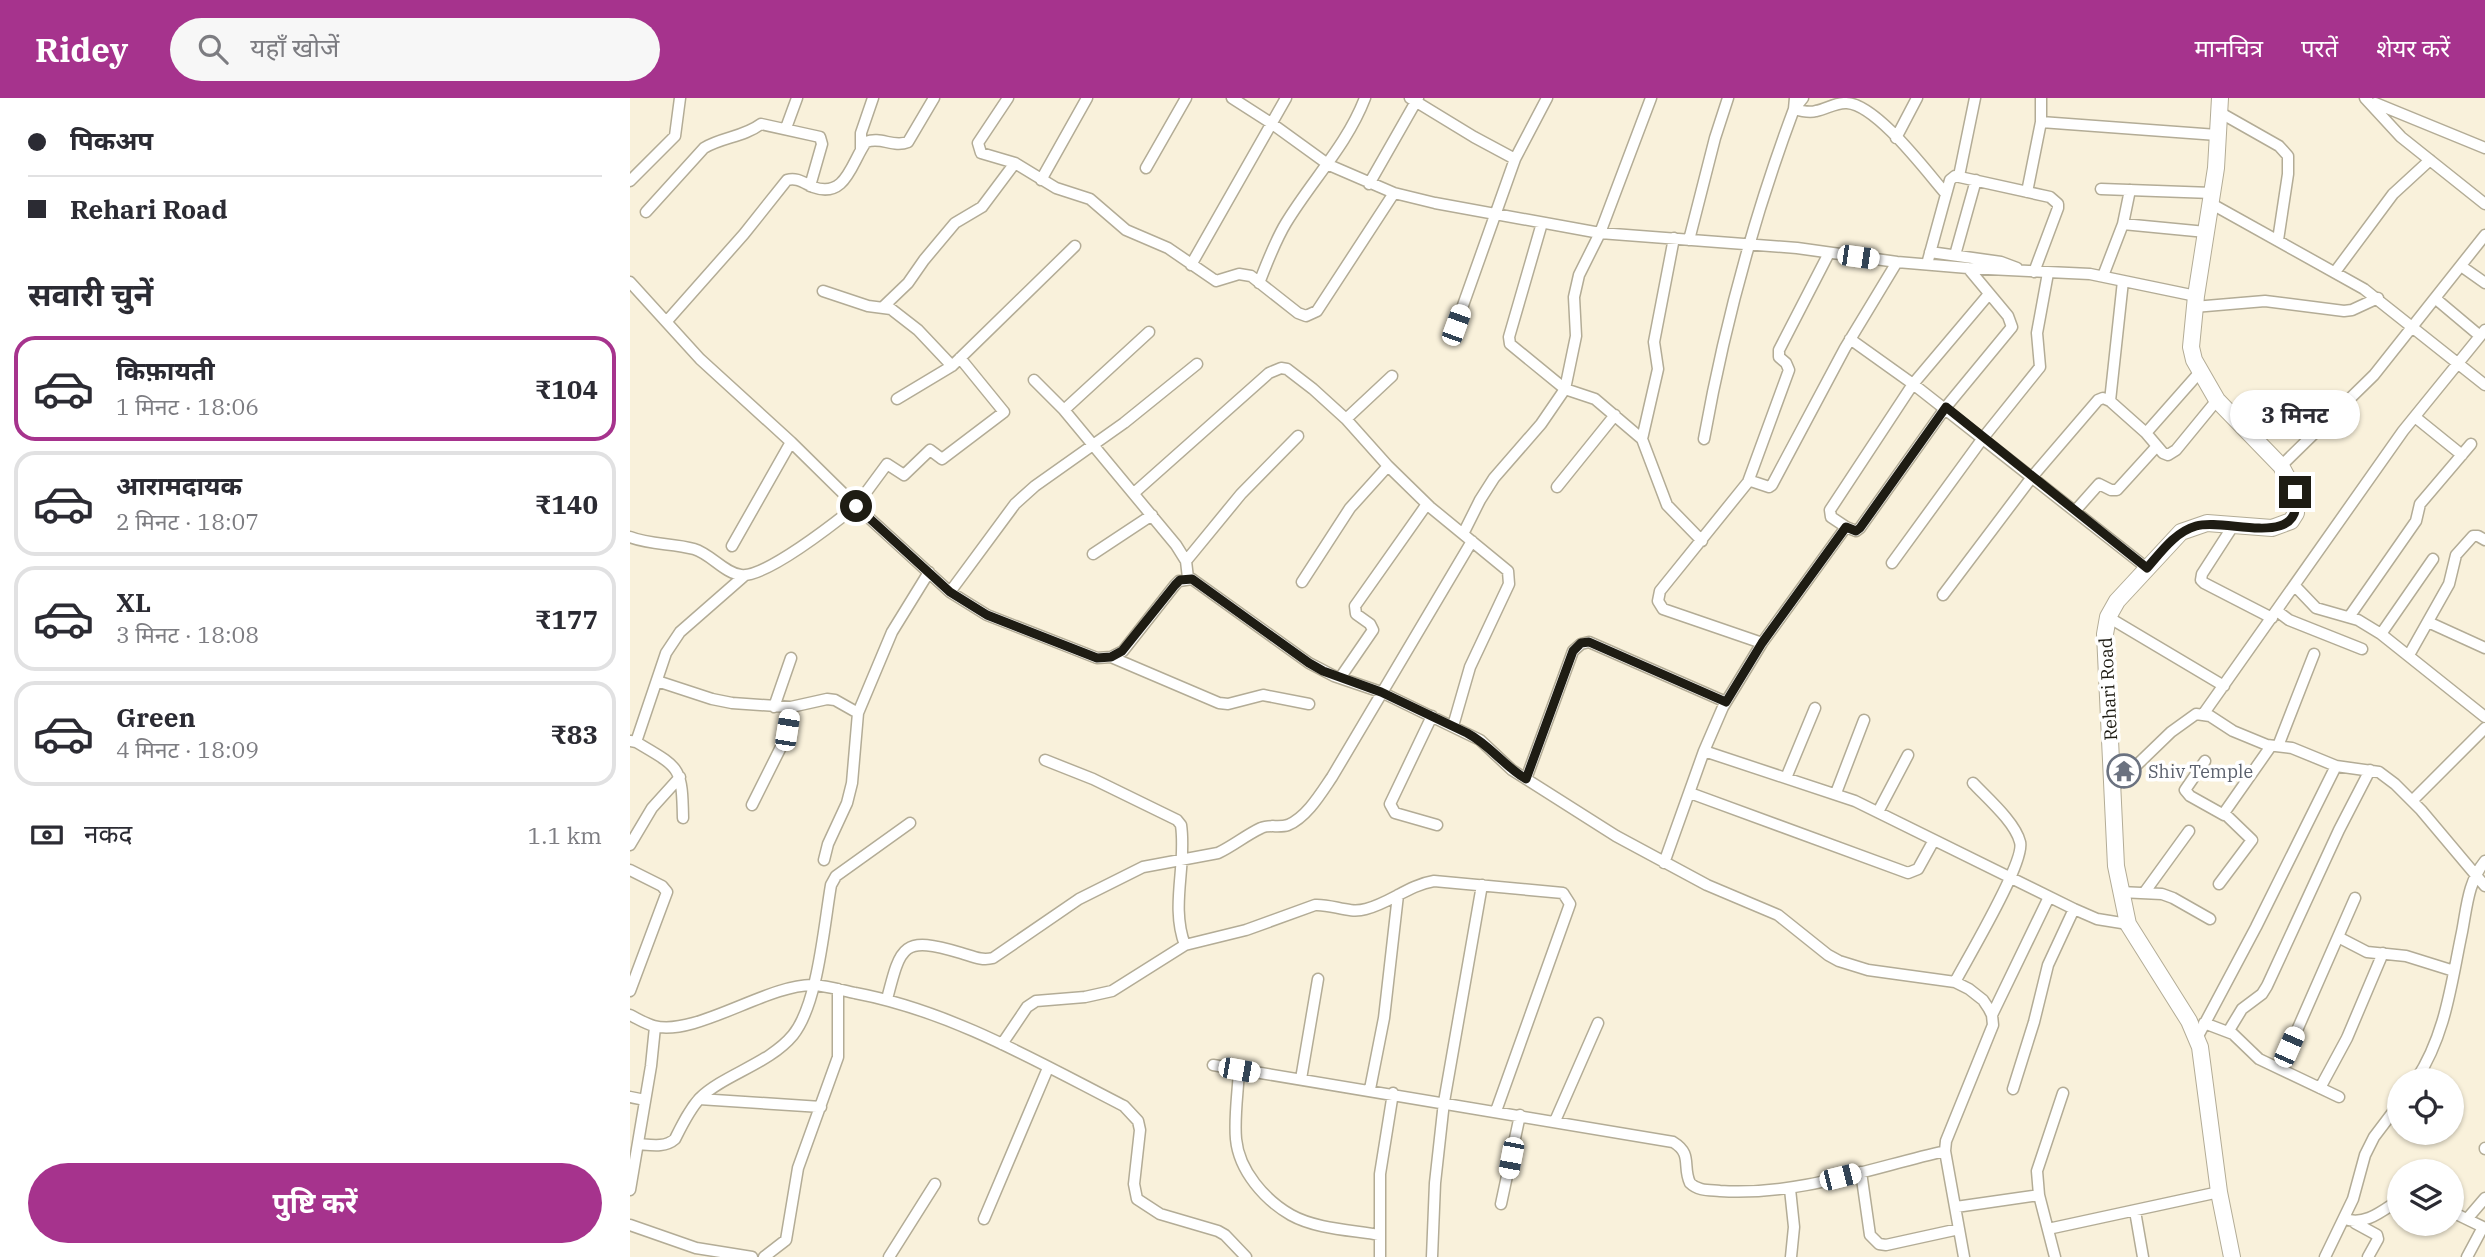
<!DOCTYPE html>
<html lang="hi">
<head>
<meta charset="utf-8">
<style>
  body { margin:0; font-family:"IBM Plex Serif","Noto Sans Devanagari",serif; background:#f7f7f7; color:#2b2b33; height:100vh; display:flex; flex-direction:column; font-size:26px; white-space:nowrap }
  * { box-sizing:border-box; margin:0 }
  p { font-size:23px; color:#7c7c81 }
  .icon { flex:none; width:38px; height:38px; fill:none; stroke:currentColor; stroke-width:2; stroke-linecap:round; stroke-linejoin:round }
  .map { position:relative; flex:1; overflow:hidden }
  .drawer { display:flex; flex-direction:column; background:#fff; width:630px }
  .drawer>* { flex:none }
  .hud { display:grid; align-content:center; height:154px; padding:0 28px; background:#fff }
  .controls { position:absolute; left:1757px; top:970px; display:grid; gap:14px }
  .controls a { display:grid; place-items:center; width:77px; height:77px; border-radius:50%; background:#fff; box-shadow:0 2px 5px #0004; font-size:35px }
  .end { position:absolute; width:32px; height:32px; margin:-16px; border:9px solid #1e1c13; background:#fff; box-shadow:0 0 0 4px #fff }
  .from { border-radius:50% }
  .bubble { position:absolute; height:49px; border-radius:24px; background:#fff; box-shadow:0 2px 5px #0004; font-size:23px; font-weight:700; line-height:49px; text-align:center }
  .car { position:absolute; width:21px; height:42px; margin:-21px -10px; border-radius:9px; box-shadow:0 0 5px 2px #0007; background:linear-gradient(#fff 24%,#345 0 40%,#fff 0 76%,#345 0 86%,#fff 0) }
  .hud b { display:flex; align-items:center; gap:24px; height:66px; font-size:26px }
  .hud b+b { border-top:2px solid #e1e1e2 }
  .hud i { width:18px; height:18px; background:#2b2b33 }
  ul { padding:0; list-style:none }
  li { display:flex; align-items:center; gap:21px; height:105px; margin:0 14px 10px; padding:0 14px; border:4px solid #e1e1e2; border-radius:21px }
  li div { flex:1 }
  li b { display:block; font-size:26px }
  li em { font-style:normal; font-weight:700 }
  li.selected { border-color:#a6338d }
  li>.icon { width:63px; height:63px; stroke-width:1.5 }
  h2 { padding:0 28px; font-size:32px; line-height:84px }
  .pay { display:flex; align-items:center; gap:18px; height:77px; padding:0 28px; font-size:26px }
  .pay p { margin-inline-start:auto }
  .action { display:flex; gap:14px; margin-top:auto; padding:14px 28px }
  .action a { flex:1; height:80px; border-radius:42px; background:#a6338d; color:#fff; font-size:28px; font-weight:700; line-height:80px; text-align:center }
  header { display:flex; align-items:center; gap:42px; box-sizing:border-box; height:98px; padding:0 35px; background:#a6338d; color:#fff }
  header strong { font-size:33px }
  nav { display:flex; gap:38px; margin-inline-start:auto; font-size:24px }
  .search { width:490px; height:63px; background:#f7f7f7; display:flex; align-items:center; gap:18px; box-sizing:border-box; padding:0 24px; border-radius:38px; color:#7c7c81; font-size:26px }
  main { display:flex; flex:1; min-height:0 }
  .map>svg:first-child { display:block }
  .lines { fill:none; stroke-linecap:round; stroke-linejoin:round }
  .minor-casing { stroke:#b3ac96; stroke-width:13 }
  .secondary-casing { stroke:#b3ac96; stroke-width:18 }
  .minor { stroke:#fff; stroke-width:10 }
  .secondary { stroke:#fff; stroke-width:16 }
  .route { stroke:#1e1c13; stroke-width:9 }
  .labels { text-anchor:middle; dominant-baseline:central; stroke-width:7; stroke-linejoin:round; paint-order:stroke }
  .street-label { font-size:18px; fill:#1e1c13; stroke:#fff }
  .worship-label { font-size:18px; fill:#5b616d; stroke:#fff; text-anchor:start }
</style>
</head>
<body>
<header>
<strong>Ridey</strong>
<div class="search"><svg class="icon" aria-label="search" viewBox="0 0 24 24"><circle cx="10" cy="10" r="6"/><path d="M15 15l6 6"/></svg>यहाँ खोजें</div>
<nav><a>मानचित्र</a><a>परतें</a><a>शेयर करें</a></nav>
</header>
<main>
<section class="drawer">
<div class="hud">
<b><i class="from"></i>पिकअप</b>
<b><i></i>Rehari Road</b>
</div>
<h2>सवारी चुनें</h2>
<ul>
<li class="selected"><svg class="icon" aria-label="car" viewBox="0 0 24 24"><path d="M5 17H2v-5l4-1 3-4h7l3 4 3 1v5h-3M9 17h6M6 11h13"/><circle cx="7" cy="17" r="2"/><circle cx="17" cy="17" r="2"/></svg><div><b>किफ़ायती</b><p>1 मिनट · 18:06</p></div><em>₹104</em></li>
<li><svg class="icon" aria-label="car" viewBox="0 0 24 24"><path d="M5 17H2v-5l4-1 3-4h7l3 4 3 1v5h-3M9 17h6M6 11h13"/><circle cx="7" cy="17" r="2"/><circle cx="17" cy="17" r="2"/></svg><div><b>आरामदायक</b><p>2 मिनट · 18:07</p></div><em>₹140</em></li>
<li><svg class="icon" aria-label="car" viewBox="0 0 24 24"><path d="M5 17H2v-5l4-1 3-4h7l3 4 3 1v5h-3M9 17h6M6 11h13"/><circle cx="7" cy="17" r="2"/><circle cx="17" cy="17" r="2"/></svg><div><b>XL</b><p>3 मिनट · 18:08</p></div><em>₹177</em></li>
<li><svg class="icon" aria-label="car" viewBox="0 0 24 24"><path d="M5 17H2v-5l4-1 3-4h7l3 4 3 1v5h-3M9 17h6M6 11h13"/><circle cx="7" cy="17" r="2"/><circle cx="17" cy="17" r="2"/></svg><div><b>Green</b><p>4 मिनट · 18:09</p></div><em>₹83</em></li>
</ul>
<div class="pay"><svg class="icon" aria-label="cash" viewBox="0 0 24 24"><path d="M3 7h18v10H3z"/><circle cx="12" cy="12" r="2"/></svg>नकद<p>1.1 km</p></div>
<div class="action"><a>पुष्टि करें</a></div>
</section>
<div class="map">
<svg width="1855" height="1159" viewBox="0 0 1855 1159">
  <rect width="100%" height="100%" fill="#f9f1db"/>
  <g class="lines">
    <defs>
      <path id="minor" d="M378,0L348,45L351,55L385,65L426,90L460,101L496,132L538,150L586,183L609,176L621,178L668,215L676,218L687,213L764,95
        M602,0L641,25L699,67L764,95L805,105L970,135L1167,150L1267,164L1338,170L1460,176L1566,198
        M780,0L844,39L885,61
        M1173,0L1164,11C1171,13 1179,15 1186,13C1197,11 1206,4 1217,5C1247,7 1296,73 1316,96
        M1735,0L1771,39L1855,106
        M1745,5L1855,50
        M1589,14L1649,48L1658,58V76L1648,142
        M1411,24L1587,37
        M156,30L167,0
        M1266,40L1287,0
        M231,51V35L243,0
        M516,70L556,0
        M1329,78L1345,0
        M411,82L457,0
        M0,83L45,38L50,0
        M739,86L788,0
        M1471,91L1582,95
        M1397,94L1411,24V0
        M1580,105L1734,191L1855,287
        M16,114L74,50C92,39 114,39 131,26L190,39L192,46L180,88
        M912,125L879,239L880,246L935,291L965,301L1012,341L1037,407L1072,443
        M1493,126L1576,134
        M1059,142L1085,40L1098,0
        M1300,154L1371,164L1387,170
        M1325,157L1346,82
        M1297,166L1320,82L1325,78L1420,99L1428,106V110L1404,174
        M561,167L656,0
        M1831,168L1855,185
        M1705,174L1763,96L1800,62
        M1473,178L1493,126L1500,92
        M0,184L70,261L161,344L226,408L257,366L274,377L300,352L312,361L374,314L330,260
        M629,185C637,165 645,143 656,125C682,82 717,47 735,0
        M193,193L238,208L261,211L288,232L322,268
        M1806,201L1850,238
        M254,208L278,185L294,162L325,125L352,109L385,65
        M1564,209L1635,203L1714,213L1722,212L1748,200
        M37,223L114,136L157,82C167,79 174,85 183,89C216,101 221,65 236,44C251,38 263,50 278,44L304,0
        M826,227L885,61L917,0
        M1220,241L1283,286L1359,196
        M404,282L434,312L546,447L556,463L558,480
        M267,301L322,268L445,148
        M1480,303L1493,183
        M434,312L519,234
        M1785,319L1832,357
        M716,321L762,278
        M1516,335L1569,275
        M1012,341L1028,271L1024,244L1044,140
        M1074,341C1094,229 1124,118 1164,11L1165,0
        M1651,368L1744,277L1855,137
        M1118,384L1159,272L1156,265L1149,259V252L1199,155
        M927,389L985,317
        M504,395L639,275L651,270L657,271L683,291L716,321L758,368L800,409L878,473L879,486L840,569L823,628
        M1445,413L1469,386L1481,392H1487L1527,348
        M1603,428L1572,476L1571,482L1574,485L1642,520
        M1216,429L1226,433L1230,430L1316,309L1382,229L1378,218L1338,170
        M833,436L850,402L864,380L911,326L935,291L946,238L944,199L949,177L970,135L1021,0
        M0,439C20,447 43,445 64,451C81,456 94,475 111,477C135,480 206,424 226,408L320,494L357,517L467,560L481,559L493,553L545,487L549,483L562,481L679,565L704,578L751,594L850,642L882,672L986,738L1077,787L1148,817L1198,857L1209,863L1238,872L1325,884L1339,891L1353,902L1359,911L1362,917L1363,927L1316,1043L1315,1053L1334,1159
        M102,448L161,344
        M463,456L522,417
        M556,463L611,396L668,338
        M1262,465L1353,340L1410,269L1407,235L1418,175
        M672,484L720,410L758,368
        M1665,488L1686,510L1728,522L1751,536L1855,619
        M320,494L385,406L405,388L494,325L567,266
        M1313,497L1402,379L1468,302L1473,300L1480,303L1516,335L1533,355L1538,357L1546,352L1587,302
        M1647,513L1659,522L1732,551
        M1478,519L1594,588
        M1719,519L1786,423L1790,406L1841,346
        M1798,524L1855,550
        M1751,536L1803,461
        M1132,545L1033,511L1028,503L1030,493L1118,384L1121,383L1139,389L1142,387L1215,250L1267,164
        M1779,557L1819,486L1826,457L1843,438H1848L1855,442
        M481,559L589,605L598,606L633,597L679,606
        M710,580L743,532L740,526L726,516L725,508L797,406
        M27,583L82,601L102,605L161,609L197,601L205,602L228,615
        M144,609L161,560
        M1574,615L1773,333L1855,232
        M802,618L760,706L765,715L807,727
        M0,643L6,644C50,670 52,668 53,720
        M6,644L36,555L50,534L114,478
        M1648,648L1684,556
        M1074,653L1225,703L1444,811L1467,821L1498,826
        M415,662L463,681L547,722L551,727C557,767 540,808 555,847
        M1575,663L1555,692L1560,698L1594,717
        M1706,668L1749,674L1765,686L1791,712L1855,788
        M1156,680L1185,610
        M896,681L943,553L951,546L959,544L1096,604
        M1483,690L1541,634L1566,616L1580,618L1603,633L1637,647L1662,650L1706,668L1626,829L1567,940
        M1060,695L1278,775L1288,771L1304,742
        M1206,695L1234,622
        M1782,703L1855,630
        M122,707L153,645L161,609
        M1248,714L1278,657
        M0,747L22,710L50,679
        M194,762L198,746L217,705L222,685L228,615L262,534L299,474
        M1034,765L1074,653L1093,609L1132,545L1216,429L1201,419L1200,412L1283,286L1517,470
        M0,772L32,788L37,794L0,893
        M1589,786L1622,742L1594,715L1641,648
        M1490,794L1532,796L1543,800L1580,821
        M1514,795L1559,733
        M1708,839L1737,854L1776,858L1824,873
        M1325,884C1337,861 1396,763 1390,744C1385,724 1357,700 1343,685
        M257,901C271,846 273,838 331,855C342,858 351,863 363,860L449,801L513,769L588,755C603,748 616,737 631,730C639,726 649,730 658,727C677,719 691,695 702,679L842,443
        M0,917C8,921 16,926 24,928C65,939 138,886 183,887C197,888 211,892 225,895C321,913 408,964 494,1008L508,1023L510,1032L504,1086L507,1101L530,1116L588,1133L595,1137L616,1159
        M1362,917L1419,799
        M1574,925L1603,936L1629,961L1709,999
        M1598,934L1612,911L1632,896L1637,888L1709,732L1740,672
        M372,946L397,909L406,903L455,899L482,893L555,847L616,832L685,807C703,806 718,816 736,811C760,805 779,787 804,783L933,795L940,806L866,1013
        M583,967L1043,1044C1063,1056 1052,1068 1060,1085C1068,1093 1079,1092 1090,1093C1168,1098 1241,1070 1315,1053
        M1650,971L1725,800
        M609,972C608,994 604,1019 606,1041C609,1073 635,1102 661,1117C686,1131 722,1132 750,1137
        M671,981L688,881
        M1786,982C1816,936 1821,886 1832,834C1837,808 1838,784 1855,763
        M1690,990L1717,940L1753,855
        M740,991L754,920L768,797
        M1383,991L1404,924L1418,867L1444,811
        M0,999L15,1002
        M69,1001L191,1009
        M925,1023L968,925
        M8,1046C21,1047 35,1050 45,1041C52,1027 59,1012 70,1000C95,976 139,966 163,937C188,906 194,827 201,787L206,778L280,725
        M1855,1050V1051
        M1231,1074L1240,1137L1249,1146L1256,1147L1329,1131
        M1160,1091L1164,1129L1161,1159
        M0,1092L21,968L25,929
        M871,1106L890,1017
        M1326,1109L1409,1097
        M1505,1113L1513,1159
        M1822,1114L1855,1130
        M354,1121L418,970
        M1715,1121C1735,1128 1752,1113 1769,1102
        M1837,1121L1855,1100
        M1725,1125L1747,1137L1748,1141L1738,1159
        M0,1127L66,1150L122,1159
        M1418,1131L1589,1094
        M134,1159L156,1142L168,1070L208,959V891
        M259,1159L305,1086
        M750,1159V1076L763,995
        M802,1159L805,1085L814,1004L852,787
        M1425,1159L1409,1097L1407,1073L1433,995
        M1695,1159L1723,1101L1735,1057L1744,1039L1769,1006
        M1837,1159L1853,1129"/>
      <path id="secondary" d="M1590,0L1586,70L1566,198L1561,249L1564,262L1587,302L1651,368L1665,394L1666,415L1661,423L1642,430L1577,425L1551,434L1487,503L1478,519L1475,536L1486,768L1498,826L1559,923L1570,949L1589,1094L1602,1159"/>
    </defs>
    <use href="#minor" class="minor-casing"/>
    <use href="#secondary" class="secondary-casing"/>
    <use href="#minor" class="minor"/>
    <use href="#secondary" class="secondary"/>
  </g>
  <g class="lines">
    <path class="route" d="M226,408L320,494L357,517L467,560L481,559L492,553L545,487L550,482L562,481L679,565L693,573L751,594L837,635C860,647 874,668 896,681L943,553L951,545L959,544L1096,604L1132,545L1216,429L1226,433L1230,430L1316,309L1517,470C1531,454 1545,434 1566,428C1597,419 1676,454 1665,394"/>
  </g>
  <defs>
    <symbol id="temple-ring" viewBox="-11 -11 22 22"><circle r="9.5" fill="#fff" stroke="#6b7280" stroke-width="1.5"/><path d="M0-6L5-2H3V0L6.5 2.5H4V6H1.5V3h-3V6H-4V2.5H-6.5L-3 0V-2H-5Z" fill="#6b7280"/></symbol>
  </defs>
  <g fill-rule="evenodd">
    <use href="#temple-ring" x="1475" y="654" width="38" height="38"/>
  </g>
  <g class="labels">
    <g class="street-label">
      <text transform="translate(1478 591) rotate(-93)">Rehari Road</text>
    </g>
    <g class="worship-label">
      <text x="1518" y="673">Shiv Temple</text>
    </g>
  </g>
</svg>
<div class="controls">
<a><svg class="icon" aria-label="locate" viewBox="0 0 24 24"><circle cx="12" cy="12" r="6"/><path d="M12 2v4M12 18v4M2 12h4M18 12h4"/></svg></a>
<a><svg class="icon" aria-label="layers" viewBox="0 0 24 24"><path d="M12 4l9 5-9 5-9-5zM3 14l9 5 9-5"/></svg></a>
</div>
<i class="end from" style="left:226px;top:408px"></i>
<i class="end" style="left:1665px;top:394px"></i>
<div class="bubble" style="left:1600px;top:292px;width:130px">3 मिनट</div>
<i class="car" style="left:1228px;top:159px;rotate:98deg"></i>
<i class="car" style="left:826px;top:227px;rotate:20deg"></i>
<i class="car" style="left:157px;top:632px;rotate:9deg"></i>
<i class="car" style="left:1659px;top:949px;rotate:24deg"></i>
<i class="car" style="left:609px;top:972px;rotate:100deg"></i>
<i class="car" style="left:881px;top:1060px;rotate:191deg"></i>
<i class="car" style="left:1210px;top:1079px;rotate:76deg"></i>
</div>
</main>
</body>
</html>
